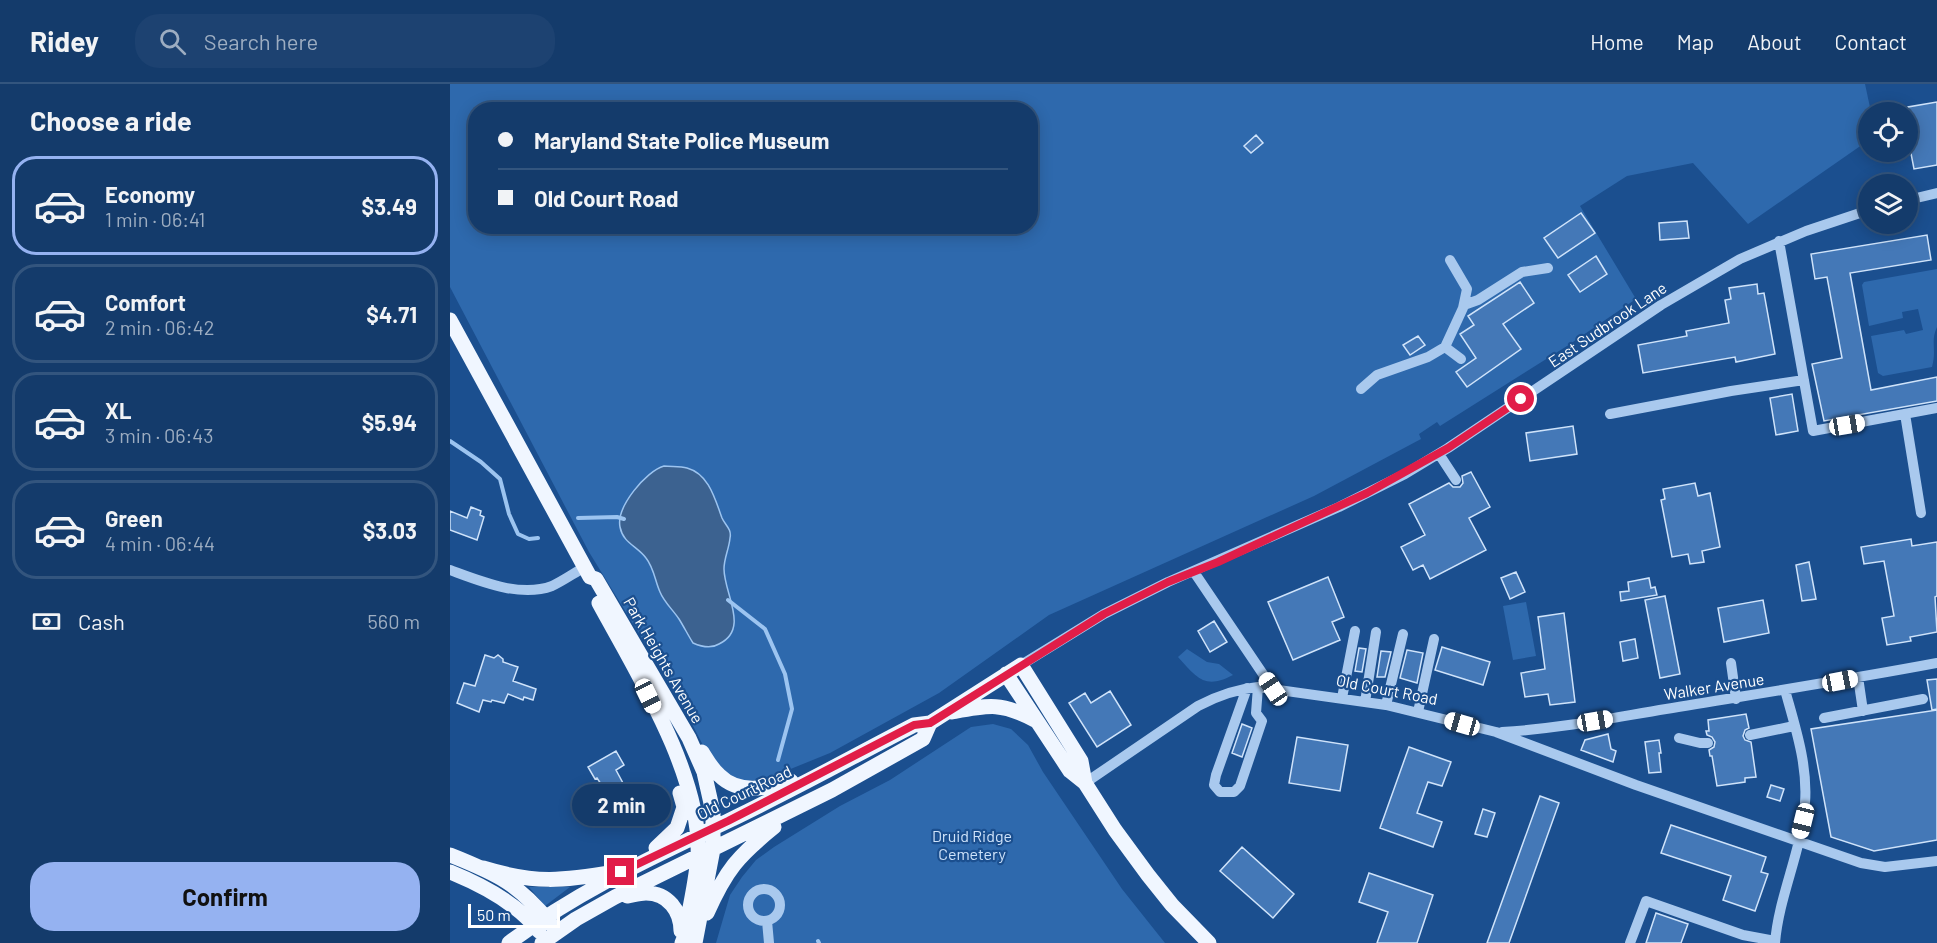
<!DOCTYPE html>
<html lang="en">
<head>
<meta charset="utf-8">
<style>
  body { margin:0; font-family:Barlow,sans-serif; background:#1d4271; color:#f1f3f6; height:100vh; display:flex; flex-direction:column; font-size:22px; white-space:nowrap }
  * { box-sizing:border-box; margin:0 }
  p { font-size:20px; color:#9dadc1 }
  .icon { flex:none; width:33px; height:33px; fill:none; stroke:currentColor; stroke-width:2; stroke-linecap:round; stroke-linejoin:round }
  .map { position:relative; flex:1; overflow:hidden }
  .sheet { display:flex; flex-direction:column; background:#143b6b; width:450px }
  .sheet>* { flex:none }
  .top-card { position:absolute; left:18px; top:18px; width:570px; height:132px; border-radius:24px; box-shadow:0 3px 15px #0003,0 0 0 2px #33557e; display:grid; align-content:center; height:132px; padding:0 30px; background:#143b6b }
  .tools { position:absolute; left:1408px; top:18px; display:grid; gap:12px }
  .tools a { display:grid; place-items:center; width:60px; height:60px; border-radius:50%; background:#143b6b; box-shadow:0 3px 15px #0003,0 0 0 2px #33557e; font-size:30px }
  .scale { position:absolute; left:18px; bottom:15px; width:92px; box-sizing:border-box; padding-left:6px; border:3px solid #fff; border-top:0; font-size:16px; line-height:21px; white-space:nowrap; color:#fff; -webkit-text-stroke:4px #1b4f8f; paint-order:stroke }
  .end { position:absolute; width:27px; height:27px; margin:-14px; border:8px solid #e11d48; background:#fff; box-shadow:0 0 0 3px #fff }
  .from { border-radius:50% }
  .bubble { position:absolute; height:42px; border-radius:21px; background:#143b6b; box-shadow:0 3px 15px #0003,0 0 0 2px #33557e; font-size:20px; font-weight:700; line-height:42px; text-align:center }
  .car { position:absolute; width:18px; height:36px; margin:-18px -9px; border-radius:8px; box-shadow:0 0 4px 2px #0007; background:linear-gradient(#fff 24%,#345 0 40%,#fff 0 76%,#345 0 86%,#fff 0) }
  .top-card b { display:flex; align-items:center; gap:21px; height:57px; font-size:22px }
  .top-card b+b { border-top:2px solid #33557e }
  .top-card i { width:15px; height:15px; background:#f1f3f6 }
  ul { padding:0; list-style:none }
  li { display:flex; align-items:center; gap:18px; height:99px; margin:0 12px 9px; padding:0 18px; border:3px solid #33557e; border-radius:24px }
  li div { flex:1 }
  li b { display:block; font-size:22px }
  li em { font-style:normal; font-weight:700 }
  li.current { border-color:#95b2f1 }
  li>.icon { width:54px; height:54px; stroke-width:1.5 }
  h2 { padding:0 30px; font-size:27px; line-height:72px }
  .pay { display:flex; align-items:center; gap:15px; height:66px; padding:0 30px; font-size:22px }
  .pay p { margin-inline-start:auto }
  .primary-button { display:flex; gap:12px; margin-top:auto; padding:12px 30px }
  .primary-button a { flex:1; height:69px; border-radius:24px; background:#95b2f1; color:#111; font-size:24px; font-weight:700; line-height:69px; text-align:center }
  header { display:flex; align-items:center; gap:36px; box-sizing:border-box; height:84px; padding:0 30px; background:#143b6b; border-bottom:2px solid #33557e }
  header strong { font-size:28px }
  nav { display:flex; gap:33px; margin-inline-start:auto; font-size:21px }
  .search { width:420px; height:54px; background:#1d4271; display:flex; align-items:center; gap:15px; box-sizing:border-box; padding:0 21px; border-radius:24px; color:#9dadc1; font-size:22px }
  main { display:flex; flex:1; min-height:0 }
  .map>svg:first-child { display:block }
  .green { fill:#2e69ad; fill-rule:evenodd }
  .water { fill:#3c6290; stroke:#9cc4f0; stroke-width:1.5 }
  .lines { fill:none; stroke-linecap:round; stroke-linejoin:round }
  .stream { stroke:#9cc4f0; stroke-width:4 }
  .building { fill:#4478b7; stroke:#cfe3fa; stroke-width:1.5 }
  .minor { stroke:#a9c9ee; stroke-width:10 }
  .major { stroke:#f0f6ff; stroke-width:15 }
  .route { stroke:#e11d48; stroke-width:8 }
  .labels { text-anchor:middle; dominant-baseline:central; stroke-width:4.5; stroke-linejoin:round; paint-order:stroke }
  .street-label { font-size:16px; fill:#fff; stroke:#1b4f8f }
  .park-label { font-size:16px; fill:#cfe3fa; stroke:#1b4f8f }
</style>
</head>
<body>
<header>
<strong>Ridey</strong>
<div class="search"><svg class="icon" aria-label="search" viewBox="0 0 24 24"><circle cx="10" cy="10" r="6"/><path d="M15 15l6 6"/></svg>Search here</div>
<nav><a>Home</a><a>Map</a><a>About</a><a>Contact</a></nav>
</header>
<main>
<section class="sheet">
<h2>Choose a ride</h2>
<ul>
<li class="current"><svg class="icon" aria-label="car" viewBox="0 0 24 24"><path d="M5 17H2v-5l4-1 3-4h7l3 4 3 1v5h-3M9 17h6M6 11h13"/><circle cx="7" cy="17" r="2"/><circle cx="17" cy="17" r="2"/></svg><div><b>Economy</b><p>1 min · 06:41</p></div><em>$3.49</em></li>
<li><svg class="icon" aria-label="car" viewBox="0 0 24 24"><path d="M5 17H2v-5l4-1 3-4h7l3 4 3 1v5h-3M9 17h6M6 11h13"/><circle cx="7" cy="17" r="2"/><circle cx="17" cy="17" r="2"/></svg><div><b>Comfort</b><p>2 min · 06:42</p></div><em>$4.71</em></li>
<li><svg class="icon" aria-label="car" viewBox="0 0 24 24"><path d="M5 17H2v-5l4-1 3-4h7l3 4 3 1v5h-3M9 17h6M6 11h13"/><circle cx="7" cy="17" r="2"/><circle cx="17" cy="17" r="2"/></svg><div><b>XL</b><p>3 min · 06:43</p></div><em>$5.94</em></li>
<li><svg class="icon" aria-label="car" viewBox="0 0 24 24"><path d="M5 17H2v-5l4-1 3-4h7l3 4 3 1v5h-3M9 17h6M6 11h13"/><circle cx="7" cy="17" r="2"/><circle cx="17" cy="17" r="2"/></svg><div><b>Green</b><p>4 min · 06:44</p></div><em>$3.03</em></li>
</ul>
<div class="pay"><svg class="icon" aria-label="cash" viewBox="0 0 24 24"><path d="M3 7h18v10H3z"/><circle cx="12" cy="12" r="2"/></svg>Cash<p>560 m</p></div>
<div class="primary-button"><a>Confirm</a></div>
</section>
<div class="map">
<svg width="1487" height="859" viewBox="0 0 1487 859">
  <rect width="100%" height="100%" fill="#1b4f8f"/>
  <path class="green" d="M0,0H1415L1421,28H1419V56L1298,140L1243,79L1177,92L1130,122L1186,215L1117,262L990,342L987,338L969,350L971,355L864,412L599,531L489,609L380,669L316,695L297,697L282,695L257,669L228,613L139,468L0,203ZM26,26H580V142H26Z
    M1487,185V243C1480,258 1487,265 1482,283L1433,292L1428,289L1421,252L1454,246L1456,250L1473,246L1468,225L1452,228L1453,234L1419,242L1412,201L1414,198Z
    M1076,518L1086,572L1063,576L1053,522Z
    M737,565L757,578L769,580L783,591C755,606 747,594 728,573Z
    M543,640L561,645L578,661L593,688L672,805L715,859H266L280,811L292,793L306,776L324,763L390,722L440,696L521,643Z
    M79,803H120L95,822Z"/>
  <path class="water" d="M214,382C221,383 230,382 237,384C259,390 265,415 272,434C275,441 282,445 280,454C279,465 274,474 274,485C274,510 300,545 269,560C261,565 252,563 243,559C238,551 234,543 229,535C223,526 214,518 210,508C205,497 204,484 196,474C187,462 173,459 170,443C166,423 196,387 214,382Z"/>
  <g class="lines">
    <path class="stream" d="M0,357L31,378L50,395L59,430L68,450L79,455L88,454
      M128,434L167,433L174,435
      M278,516L315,545L335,590L342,625L328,676
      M368,857L369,859"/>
  </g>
  <path class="building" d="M1487,18V81L1464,85L1458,54V23Z
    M806,51L813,59L801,69L794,62Z
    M1131,129L1145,149L1108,174L1094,154Z
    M1237,137L1239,154L1210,156L1209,139Z
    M1477,151L1481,176L1400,189L1421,306L1487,293V317L1374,337L1362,280L1392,274L1377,193L1365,195L1361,170Z
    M1146,172L1157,190L1130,208L1118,191Z
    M1070,198L1084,219L1053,240L1071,265L1017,303L1006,288L1026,274L1010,250L1024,241L1018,232Z
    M1307,200L1308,210L1314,209L1325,270L1286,278L1285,273L1193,289L1188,261L1237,252L1236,247L1279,239L1275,216L1281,215L1279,204Z
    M968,252L975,261L960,271L953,261Z
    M1342,310L1348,347L1326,351L1320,314Z
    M1123,342L1127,370L1080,377L1076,349Z
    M1021,388L1040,423L1019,434L1036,466L980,495L973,481L963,486L951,463L975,451L959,420L999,399L1003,403H1010L1013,399L1012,392Z
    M1245,399L1248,412L1260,409L1270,463L1252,467L1254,478L1240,480L1238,470L1222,473L1211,416L1215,415L1213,405Z
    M21,423L31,427L30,431L34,433L27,456L0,446V427L17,434Z
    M1461,455L1462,462L1487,458V512L1485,513L1487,548L1460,553L1461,557L1437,561L1432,534L1444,532L1434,477L1414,480L1411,463Z
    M1359,478L1366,515L1352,517L1346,481Z
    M1066,488L1075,508L1060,515L1051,494Z
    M878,493L894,533L882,538L890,556L843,576L818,518Z
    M1199,494L1201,504L1205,503L1207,511L1171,517L1170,508L1179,507L1178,498Z
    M1215,512L1230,590L1210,594L1195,516Z
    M1313,516L1319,549L1274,558L1268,524Z
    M1114,529L1125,618L1100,621L1098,610L1075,613L1071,589L1095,585L1088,533Z
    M764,537L777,558L760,568L748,547Z
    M1185,555L1188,574L1173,577L1170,558Z
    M992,563L1040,578L1033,601L985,586Z
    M909,564L916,565L912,588L905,587Z
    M957,566L973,569L967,599L950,594Z
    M931,567L941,568L935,593H927Z
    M35,571L44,574L48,571L53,575V578L68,583L63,597L86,605L83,616L74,613L73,616L58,610L54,619L42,616L41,618L33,616L29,628L7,619L14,599L25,602Z
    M1487,595V625L1482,626L1477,596Z
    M660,607L681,641L647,663L619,619L635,609L641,619Z
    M1487,626V756L1424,767L1381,753L1361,645Z
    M1296,630L1299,644L1295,646L1293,652L1295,656L1301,658L1306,693L1295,694V698L1267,702L1262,672H1260L1259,666L1264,663L1265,658L1262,653L1257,651L1256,647H1259L1258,636Z
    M792,640L802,644L792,673L782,669Z
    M1158,650L1161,665L1166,667L1163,678L1131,666L1135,656Z
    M847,653L898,661L890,707L839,699Z
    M1209,656L1211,669H1209L1211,688L1199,689L1195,658Z
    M959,663L1001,678L992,702L978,698L967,729L992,738L983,763L930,744Z
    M166,667L174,681L166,686L181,714L169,721L163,710L159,712L147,694L145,695L138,683Z
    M1321,701L1334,705L1330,717L1317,713Z
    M1090,712L1109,719L1059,859H1037Z
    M1033,725L1045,729L1037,753L1025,750Z
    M1221,741L1316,773L1311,788L1318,790L1305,827L1273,816L1281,792L1211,769Z
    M792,763L844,810L823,834L770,787Z
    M919,789L983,811L967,859H927L938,828L909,818Z
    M1206,829L1238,840L1231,859H1196Z"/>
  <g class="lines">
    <path class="minor" d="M1458,116L1487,109
      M1329,157L1363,347L1487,324
      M1014,221L1028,216L1072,188L1098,184
      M995,263L1011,275
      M911,305L927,291L978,273L995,263L1013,224L1017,205L1000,176
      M1160,330L1281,307L1354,296
      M1455,330L1471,429
      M989,370L1006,396
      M0,486C30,497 70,514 102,502C113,497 124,489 135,483
      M744,488L823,605
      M1281,579L1286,615
      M571,581L654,530L718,498L889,423L955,390L998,364L1211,221L1290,175L1356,147L1419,126
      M1408,593L1413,627
      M797,604L766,691L764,701L770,708H784L790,702L812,637L806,629L808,603
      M892,614L905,547
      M915,618L926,548
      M936,621L953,550
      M968,628L984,555
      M1374,634L1473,615
      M1052,648C1107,645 1161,634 1216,625C1306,610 1397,596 1487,579
      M1300,651L1344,642
      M1229,654L1250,659H1258
      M635,699L748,622C767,612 786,605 808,603L936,621L1046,648L1186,701L1411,779L1435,783L1487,777
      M298 821a16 16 0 1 1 32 0a16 16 0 1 1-32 0Z
      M317,837L319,859
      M1180,859L1196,817L1293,851L1325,857
      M1325,859C1329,811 1352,767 1355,719C1358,681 1345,642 1335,606"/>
    <path class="major" d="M0,236L140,493L146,495L239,654L254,688L263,728V765L245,859
      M149,519C187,589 252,692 248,772C246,799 239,827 234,854L232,859
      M556,590L620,687L635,699L665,746L698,791L722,821L759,859
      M502,628C539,621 551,618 585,636
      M252,668C257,676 262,685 269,691C289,711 316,704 341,697
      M206,764L227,744L234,723L230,709
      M0,771C48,790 69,800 102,841
      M33,784C85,800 113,797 165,788
      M0,788C32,801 67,819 89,847
      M177,812C183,811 190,809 196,809C218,809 231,827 231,847
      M257,829C276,786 288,772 324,743
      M59,859C126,808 203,773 278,737C341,707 402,673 464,641L480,639L571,581L631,677L635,699
      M92,859L126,835L165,813L382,706L473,655L480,639"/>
  </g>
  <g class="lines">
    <path class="route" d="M171,788L278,737L464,641L480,639L654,530L718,498L768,478L917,409L998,364L1071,315"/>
  </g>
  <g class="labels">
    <g class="street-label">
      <text transform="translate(1157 240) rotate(-34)">East Sudbrook Lane</text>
      <text transform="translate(214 576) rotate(60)">Park Heights Avenue</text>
      <text transform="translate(1264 602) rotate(-9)">Walker Avenue</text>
      <text transform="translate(937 605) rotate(11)">Old Court Road</text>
      <text transform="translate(294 708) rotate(-26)">Old Court Road</text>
    </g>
    <g class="park-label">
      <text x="522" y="751">Druid Ridge<tspan x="522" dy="18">Cemetery</tspan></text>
    </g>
  </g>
</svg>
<div class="tools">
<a><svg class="icon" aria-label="locate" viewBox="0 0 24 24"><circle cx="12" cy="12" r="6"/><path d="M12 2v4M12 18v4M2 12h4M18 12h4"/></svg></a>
<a><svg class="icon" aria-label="layers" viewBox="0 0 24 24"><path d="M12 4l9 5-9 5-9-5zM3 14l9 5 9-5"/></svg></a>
</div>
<div class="scale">50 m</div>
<i class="end from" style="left:1071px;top:315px"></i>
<i class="end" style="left:171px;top:788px"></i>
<div class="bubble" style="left:122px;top:700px;width:99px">2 min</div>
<i class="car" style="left:1397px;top:341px;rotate:80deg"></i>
<i class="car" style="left:1390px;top:597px;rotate:79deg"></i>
<i class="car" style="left:823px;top:605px;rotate:326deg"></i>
<i class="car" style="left:198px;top:612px;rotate:154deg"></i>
<i class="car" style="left:1145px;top:637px;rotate:80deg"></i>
<i class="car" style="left:1012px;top:640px;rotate:286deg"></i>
<i class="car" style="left:1353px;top:737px;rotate:194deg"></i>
<div class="top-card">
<b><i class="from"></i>Maryland State Police Museum</b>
<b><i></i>Old Court Road</b>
</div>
</div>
</main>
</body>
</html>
